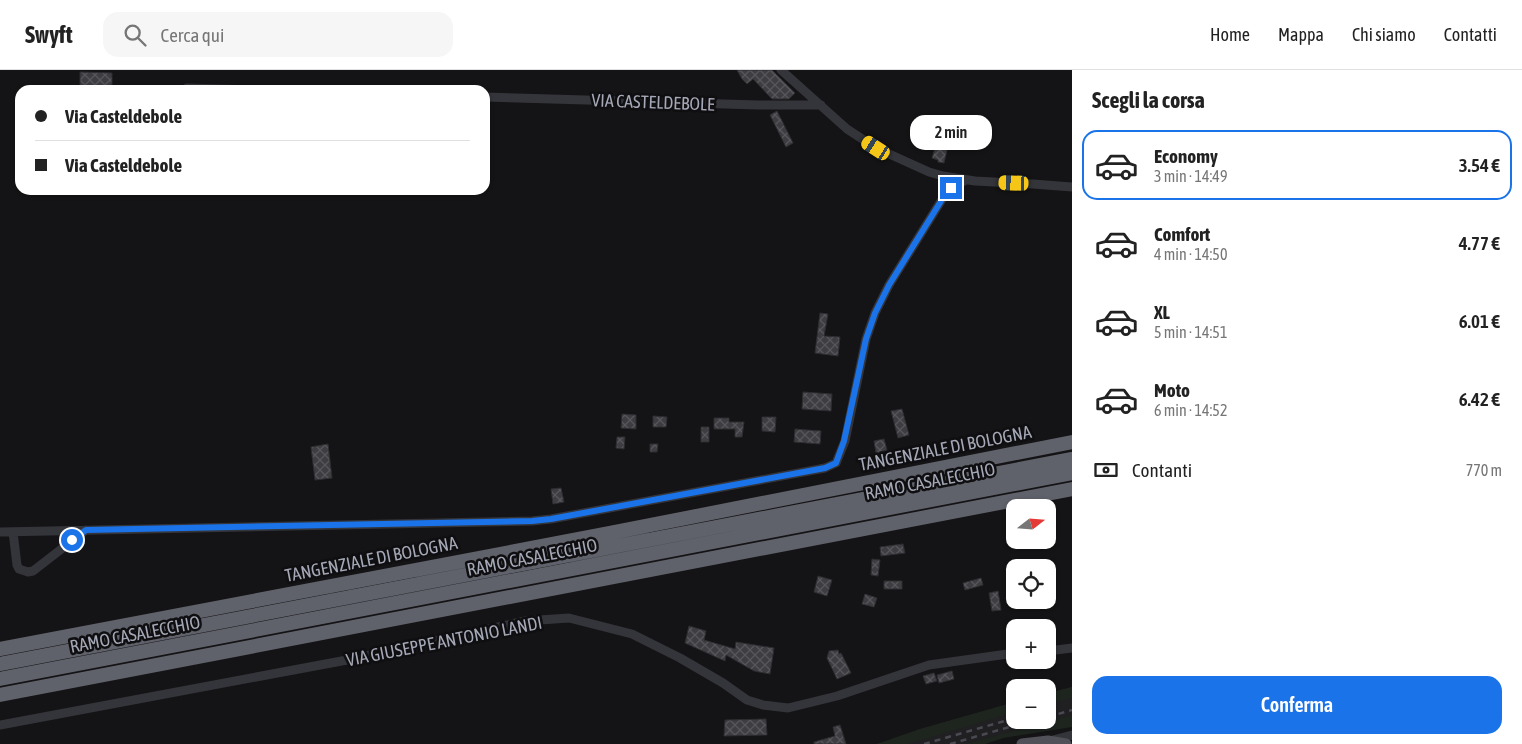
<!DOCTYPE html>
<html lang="it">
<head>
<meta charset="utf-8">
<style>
  body { margin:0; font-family:"Asap Condensed",sans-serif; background:#f6f6f6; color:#222; height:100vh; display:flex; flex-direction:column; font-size:19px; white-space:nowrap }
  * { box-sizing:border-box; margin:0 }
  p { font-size:16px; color:#767676 }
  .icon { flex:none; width:28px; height:28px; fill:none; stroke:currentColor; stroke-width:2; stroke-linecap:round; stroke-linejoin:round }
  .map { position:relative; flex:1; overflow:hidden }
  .sheet { display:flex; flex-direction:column; background:#fff; width:450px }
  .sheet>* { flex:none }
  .guide { position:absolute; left:15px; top:15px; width:475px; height:110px; border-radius:15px; box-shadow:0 1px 4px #0004; display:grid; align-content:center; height:110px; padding:0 20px; background:#fff }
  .needle { width:32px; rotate:73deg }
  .buttons { position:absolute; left:1006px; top:429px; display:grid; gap:10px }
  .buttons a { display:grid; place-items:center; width:50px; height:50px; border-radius:10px; background:#fff; box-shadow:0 1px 4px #0004; font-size:25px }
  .end { position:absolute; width:22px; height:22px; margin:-11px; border:6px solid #1a73e8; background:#fff; box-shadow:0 0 0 2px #fff }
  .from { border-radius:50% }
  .bubble { position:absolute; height:35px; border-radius:15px; background:#fff; box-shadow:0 1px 4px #0004; font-size:16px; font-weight:600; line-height:35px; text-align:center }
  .car { position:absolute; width:15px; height:30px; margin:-15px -8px; border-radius:6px; box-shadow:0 0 4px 1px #0007; background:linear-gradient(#f5c518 24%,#345 0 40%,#f5c518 0 76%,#345 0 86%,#f5c518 0) }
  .guide b { display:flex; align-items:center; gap:18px; height:48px; font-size:19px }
  .guide b+b { border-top:1px solid #e0e0e0 }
  .guide i { width:12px; height:12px; background:#222 }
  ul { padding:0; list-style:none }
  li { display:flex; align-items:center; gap:15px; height:70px; margin:0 10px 8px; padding:0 10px; border:2px solid transparent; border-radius:15px }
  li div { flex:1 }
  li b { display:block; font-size:19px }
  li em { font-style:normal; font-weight:600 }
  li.selected { border-color:#1a73e8 }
  li>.icon { width:45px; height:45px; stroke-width:1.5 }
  h2 { padding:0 20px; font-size:22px; line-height:60px }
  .pay { display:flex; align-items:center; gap:12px; height:55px; padding:0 20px; font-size:19px }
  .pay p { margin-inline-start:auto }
  .button { display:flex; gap:10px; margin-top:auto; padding:10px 20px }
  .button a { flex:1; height:58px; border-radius:15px; background:#1a73e8; color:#fff; font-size:20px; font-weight:600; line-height:58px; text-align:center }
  header { display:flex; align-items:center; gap:30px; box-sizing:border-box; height:70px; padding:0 25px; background:#fff; border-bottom:1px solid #e0e0e0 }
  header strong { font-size:24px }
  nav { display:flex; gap:28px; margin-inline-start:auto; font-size:18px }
  .search { width:350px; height:45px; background:#f6f6f6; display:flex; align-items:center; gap:12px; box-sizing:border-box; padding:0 18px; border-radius:15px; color:#767676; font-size:19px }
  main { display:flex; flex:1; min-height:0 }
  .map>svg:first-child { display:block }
  .built { fill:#201f22 }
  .grass { fill:#1e251f }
  .building { fill:url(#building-cross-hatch); stroke:#2e2d31 }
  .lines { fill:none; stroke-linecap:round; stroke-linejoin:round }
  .minor { stroke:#34353a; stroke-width:9 }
  .major { stroke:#505159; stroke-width:11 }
  .highway { stroke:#60626b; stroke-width:14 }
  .rail { stroke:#494a51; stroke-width:2.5; stroke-dasharray:6 5; stroke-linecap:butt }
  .route { stroke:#1a73e8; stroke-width:6 }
  .labels { text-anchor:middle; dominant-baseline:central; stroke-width:5; stroke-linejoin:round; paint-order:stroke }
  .street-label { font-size:18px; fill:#a5a8b6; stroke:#0f0e10 }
</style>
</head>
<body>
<header>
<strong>Swyft</strong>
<div class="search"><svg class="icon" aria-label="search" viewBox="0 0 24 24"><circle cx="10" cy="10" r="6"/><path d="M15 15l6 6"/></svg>Cerca qui</div>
<nav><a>Home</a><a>Mappa</a><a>Chi siamo</a><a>Contatti</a></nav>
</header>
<main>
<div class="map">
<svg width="1072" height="674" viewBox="0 0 1072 674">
  <defs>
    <pattern id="building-cross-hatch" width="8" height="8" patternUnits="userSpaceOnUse" patternTransform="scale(1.25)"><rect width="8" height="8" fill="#3e3d42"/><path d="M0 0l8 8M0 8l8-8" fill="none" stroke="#57565b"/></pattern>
  </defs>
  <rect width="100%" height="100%" fill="#141315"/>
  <path class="built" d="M1072,617V653L1003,668L985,674H877L920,659L1015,632V650H1048V623Z"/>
  <path class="grass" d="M1072,617V628L1048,634V623Z
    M1015,632V642L908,674H877L920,659Z
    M1072,645V657L1003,668L985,674H965Z"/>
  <path class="building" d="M737,0H772L795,23L789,29H772L753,9L747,14L742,9Z
    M80,2L112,3V20H80Z
    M777,41L793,73L786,77L770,45Z
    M943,65L950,67L944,93L938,92V90L932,88L937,72L941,74Z
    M820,243L828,244L824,266L840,267L838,286L815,283Z
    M803,322L832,324L831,341L802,339Z
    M902,339L909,365L898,368L891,341Z
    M622,344L636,345V359L621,358Z
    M653,346L667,347L666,357H653Z
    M762,347H776L775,362L762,361Z
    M714,348H729V352H744L742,367H735V359H714Z
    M701,357H709V372H701Z
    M795,359L821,361L820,374L794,372Z
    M617,367H625L624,379L616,378Z
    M884,369L887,380L876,383L874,371Z
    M328,374L332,408L315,410L311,377Z
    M650,374H658L657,382H650Z
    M561,418L564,432L553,434L551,419Z
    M903,474L905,483L881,486L880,477Z
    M872,489L880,490L878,506L871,505Z
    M818,506L832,510L827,526L814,522Z
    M981,508L983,515L965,520L963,513Z
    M884,511H902V519H884Z
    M998,521L1001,540L992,541L989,523Z
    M865,524L877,528L874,537L862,534Z
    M689,556L706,561L704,570L735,579L736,572L774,578L770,604L754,601L726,585L725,591L685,573Z
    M838,580L839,584L841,583L851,603L837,609L827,588L829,581Z
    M952,601L954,609L939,613L937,605Z
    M934,603L937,611L926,614L923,606Z
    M766,649L767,665L724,666L725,650Z
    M840,655L846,674H814V672L835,666L833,657Z"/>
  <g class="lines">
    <path class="minor" d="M781,0L847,59L876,78L929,102L943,106L975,111L1033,114L1072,117
      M184,20L187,18L253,20
      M485,27L759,35H821
      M0,462L532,451L551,449L825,398L836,393L845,371L866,269L875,243L889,215L946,123L954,116L966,110
      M13,462L17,495L19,499L28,502L33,501L86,460
      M1048,581L1072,578
      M0,655L347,590L525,551L569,548L632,564L680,588L723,613L747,630L763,635L788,638L837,626L929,595L1015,583
      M1053,670L1072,665"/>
    <path class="major" d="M1022,674L1048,671L1066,674"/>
    <path class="highway" d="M0,579L610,463L1072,372
      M0,594L1072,389
      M0,609L1072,403
      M0,625L1072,419"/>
    <path class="rail" d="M1048,647L1072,640
      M924,674L1015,648
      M950,674L1034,650"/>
  </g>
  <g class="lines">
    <path class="route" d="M72,470L86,460L532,451L551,449L825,398L836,393L844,371L866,269L875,243L889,215L946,123L951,118"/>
  </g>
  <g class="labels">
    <g class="street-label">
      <text transform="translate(653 32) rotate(2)">VIA CASTELDEBOLE</text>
      <text transform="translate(945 378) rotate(-11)">TANGENZIALE DI BOLOGNA</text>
      <text transform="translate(930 411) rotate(-11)">RAMO CASALECCHIO</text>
      <text transform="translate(532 487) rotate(-11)">RAMO CASALECCHIO</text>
      <text transform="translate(371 489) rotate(-11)">TANGENZIALE DI BOLOGNA</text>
      <text transform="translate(135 564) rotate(-11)">RAMO CASALECCHIO</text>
      <text transform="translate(444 571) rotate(-11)">VIA GIUSEPPE ANTONIO LANDI</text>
    </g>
  </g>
</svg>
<div class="buttons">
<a><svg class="needle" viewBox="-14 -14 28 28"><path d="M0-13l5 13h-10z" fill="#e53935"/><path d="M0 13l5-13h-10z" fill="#767676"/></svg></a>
<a><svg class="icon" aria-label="locate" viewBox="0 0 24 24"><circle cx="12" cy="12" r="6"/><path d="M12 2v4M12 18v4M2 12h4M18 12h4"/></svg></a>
<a>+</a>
<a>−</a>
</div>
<i class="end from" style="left:72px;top:470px"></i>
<i class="end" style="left:951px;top:118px"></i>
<div class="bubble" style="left:910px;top:45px;width:82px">2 min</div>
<i class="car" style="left:876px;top:78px;rotate:303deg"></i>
<i class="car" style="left:1014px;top:113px;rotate:272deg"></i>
<div class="guide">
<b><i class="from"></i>Via Casteldebole</b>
<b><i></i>Via Casteldebole</b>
</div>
</div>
<section class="sheet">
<h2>Scegli la corsa</h2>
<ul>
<li class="selected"><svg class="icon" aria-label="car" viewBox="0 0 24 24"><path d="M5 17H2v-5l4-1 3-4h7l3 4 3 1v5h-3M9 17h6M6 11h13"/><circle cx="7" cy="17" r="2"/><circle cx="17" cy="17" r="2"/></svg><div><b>Economy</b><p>3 min · 14:49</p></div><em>3.54 €</em></li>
<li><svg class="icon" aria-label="car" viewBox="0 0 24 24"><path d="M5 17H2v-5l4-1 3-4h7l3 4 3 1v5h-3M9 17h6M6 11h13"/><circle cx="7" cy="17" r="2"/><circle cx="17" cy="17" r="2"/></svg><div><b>Comfort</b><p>4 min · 14:50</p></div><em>4.77 €</em></li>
<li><svg class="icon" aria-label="car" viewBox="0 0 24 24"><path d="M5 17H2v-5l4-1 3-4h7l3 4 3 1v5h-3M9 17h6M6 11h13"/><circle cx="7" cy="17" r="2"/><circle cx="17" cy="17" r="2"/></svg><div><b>XL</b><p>5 min · 14:51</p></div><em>6.01 €</em></li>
<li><svg class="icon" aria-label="car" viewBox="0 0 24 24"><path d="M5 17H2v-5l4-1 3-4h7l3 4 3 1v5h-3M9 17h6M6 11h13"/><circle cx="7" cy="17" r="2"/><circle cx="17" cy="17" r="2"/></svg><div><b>Moto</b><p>6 min · 14:52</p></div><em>6.42 €</em></li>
</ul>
<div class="pay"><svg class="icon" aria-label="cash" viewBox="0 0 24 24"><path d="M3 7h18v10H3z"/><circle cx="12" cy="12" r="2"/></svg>Contanti<p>770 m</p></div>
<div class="button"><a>Conferma</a></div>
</section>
</main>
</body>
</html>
